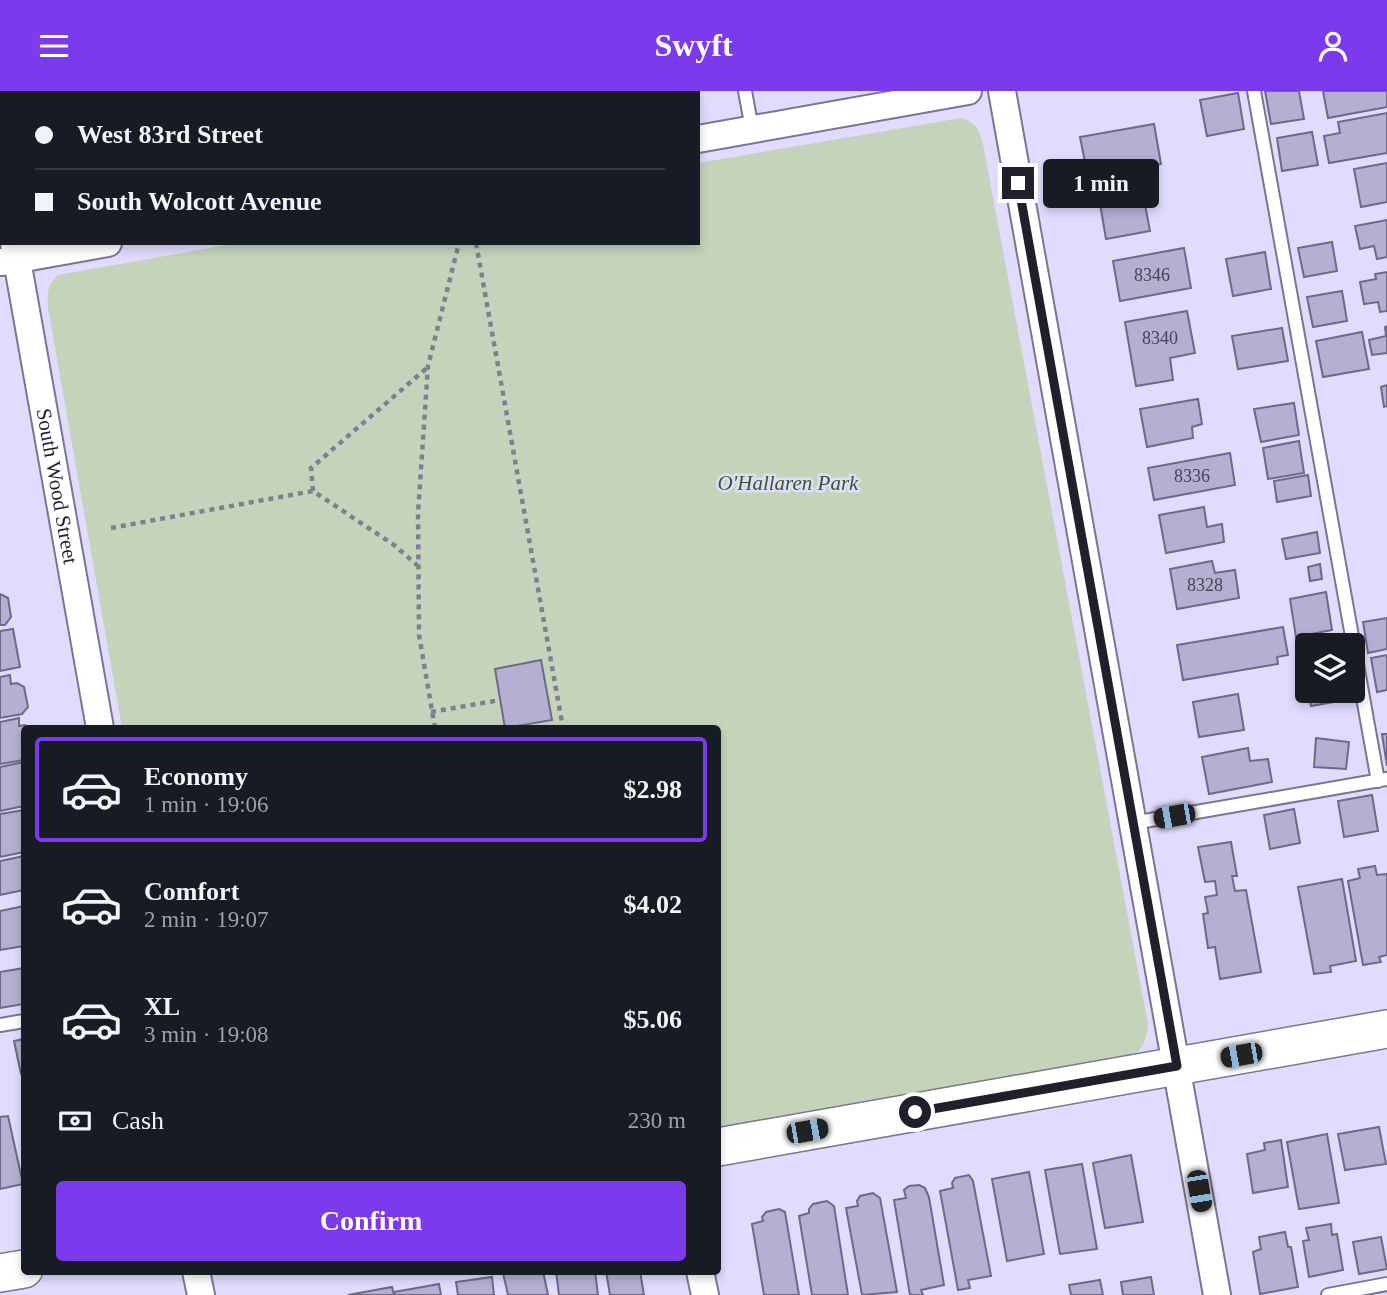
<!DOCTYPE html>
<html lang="en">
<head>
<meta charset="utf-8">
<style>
  body { margin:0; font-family:"Times New Roman",serif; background:#242831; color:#f1f3f6; height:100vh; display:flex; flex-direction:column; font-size:26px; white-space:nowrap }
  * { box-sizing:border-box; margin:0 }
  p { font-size:23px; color:#9ea1a6 }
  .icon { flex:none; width:38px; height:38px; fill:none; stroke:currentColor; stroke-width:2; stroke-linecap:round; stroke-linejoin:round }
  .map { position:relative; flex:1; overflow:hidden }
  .details { position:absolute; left:21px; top:634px; width:700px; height:550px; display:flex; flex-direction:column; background:#171b24; border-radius:7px; box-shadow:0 4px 10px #0003 }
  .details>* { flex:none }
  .top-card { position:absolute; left:0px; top:0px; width:700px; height:154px; box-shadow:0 4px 10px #0003; display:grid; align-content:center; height:154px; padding:0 35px; background:#171b24 }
  .controls { position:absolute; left:1295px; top:542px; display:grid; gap:14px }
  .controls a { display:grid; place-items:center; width:70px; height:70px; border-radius:7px; background:#171b24; box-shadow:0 4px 10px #0003; font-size:35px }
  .end { position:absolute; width:32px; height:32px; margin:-16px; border:9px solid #211f2b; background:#fff; box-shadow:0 0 0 4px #fff }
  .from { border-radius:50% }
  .bubble { position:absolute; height:49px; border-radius:7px; background:#171b24; box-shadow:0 4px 10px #0003; font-size:23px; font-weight:600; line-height:49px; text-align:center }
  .car { position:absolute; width:21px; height:42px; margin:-21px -10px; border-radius:9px; box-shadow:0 0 5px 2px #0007; background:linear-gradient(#222 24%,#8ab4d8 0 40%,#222 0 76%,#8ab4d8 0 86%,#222 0) }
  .top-card b { display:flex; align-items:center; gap:24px; height:66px; font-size:26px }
  .top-card b+b { border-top:2px solid #363941 }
  .top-card i { width:18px; height:18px; background:#f1f3f6 }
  ul { padding:12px 0 0; list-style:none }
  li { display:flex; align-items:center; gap:21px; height:105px; margin:0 14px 10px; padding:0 21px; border:4px solid transparent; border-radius:7px }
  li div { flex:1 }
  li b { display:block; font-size:26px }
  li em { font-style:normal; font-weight:600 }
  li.current { border-color:#7c3aed }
  li>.icon { width:63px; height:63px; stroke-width:1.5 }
  .pay { display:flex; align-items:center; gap:18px; height:77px; padding:0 35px; font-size:26px }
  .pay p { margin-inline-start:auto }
  .action { display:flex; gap:14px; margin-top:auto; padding:14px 35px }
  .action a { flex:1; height:80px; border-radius:7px; background:#7c3aed; color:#fff; font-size:28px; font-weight:600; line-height:80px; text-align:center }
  header { display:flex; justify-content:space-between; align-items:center; height:91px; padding:0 35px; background:#7c3aed; color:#fff; font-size:32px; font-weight:600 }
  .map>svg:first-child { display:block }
  .green { fill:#c3d4bb }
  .building { fill:#b5b0d1; stroke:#6e6986; stroke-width:2 }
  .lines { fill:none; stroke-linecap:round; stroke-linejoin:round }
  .lane-casing { stroke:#7a7593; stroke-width:16 }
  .street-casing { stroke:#7a7593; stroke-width:30 }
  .secondary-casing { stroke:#7a7593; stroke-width:40 }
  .path { stroke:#817d94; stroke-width:4.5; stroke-dasharray:5 5; stroke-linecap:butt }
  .lane { stroke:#fff; stroke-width:12 }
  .street { stroke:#fff; stroke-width:26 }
  .secondary { stroke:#fff; stroke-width:37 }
  .route { stroke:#211f2b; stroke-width:9 }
  .labels { text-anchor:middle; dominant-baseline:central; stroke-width:5; stroke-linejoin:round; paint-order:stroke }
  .number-label { font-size:18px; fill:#464354 }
  .park-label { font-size:21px; font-style:italic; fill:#385923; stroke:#e1dcfe }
  .street-label { font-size:21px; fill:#211f2b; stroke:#e1dcfe }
</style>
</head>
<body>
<header><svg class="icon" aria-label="menu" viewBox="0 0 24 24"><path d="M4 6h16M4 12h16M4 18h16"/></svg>Swyft<svg class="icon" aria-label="person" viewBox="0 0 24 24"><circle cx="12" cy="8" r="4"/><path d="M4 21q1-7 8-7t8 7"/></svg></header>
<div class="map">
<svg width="1387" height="1204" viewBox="0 0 1387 1204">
  <rect width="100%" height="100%" fill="#e1dcfe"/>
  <path class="green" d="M961,27C976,31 979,39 983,53L1148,933C1147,947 1144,956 1133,965L718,1039V637H122L48,217C47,203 47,194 58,184L238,152H698V72Z"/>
  <path class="building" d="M64,0H150V2H65Z
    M321,0H414L415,2H321Z
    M1265,0H1299L1304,28L1271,33Z
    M1323,0H1387V16L1328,27Z
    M1238,2L1244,38L1207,45L1200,9Z
    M1387,22V62L1329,72L1324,45L1340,42L1338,31Z
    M1154,33L1161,73L1088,86L1080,46Z
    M1312,41L1318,74L1282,80L1277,47Z
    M1387,72V111L1361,116L1354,78Z
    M1140,87L1150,140L1106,148L1097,95Z
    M1387,129V166L1377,168L1374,155L1360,158L1355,135Z
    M1332,151L1337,180L1304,186L1298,157Z
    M1184,157L1191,197L1120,210L1113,170Z
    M1265,161L1271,198L1233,205L1226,168Z
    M1387,181V220L1380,221L1378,211L1364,213L1360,191L1376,188L1375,183Z
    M1342,200L1347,230L1313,236L1307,206Z
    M1187,220L1195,262L1170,267L1173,289L1136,295L1125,231Z
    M1387,235V262L1372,264L1369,249L1386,245L1385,236Z
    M1282,237L1288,270L1238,278L1232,245Z
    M1362,241L1369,278L1323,286L1316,250Z
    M1387,294V315L1384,316L1381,296Z
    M1198,308L1202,333L1192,336L1193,347L1147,356L1140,318Z
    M1294,312L1299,344L1261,351L1254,318Z
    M1299,350L1304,382L1268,388L1263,357Z
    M1230,362L1235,394L1154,409L1148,377Z
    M1308,384L1311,405L1277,411L1274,390Z
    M1204,416L1207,436L1222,433L1224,451L1166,462L1159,424Z
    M1317,441L1320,462L1286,468L1282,448Z
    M1212,470L1215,482L1235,479L1239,507L1177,518L1170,478Z
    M1320,473L1322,488L1310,490L1308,476Z
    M1326,501L1332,539L1296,546L1290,508Z
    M0,503L8,507L11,526L5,534H0Z
    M1387,527V558L1368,562L1363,531Z
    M1283,536L1288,564L1277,566L1278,573L1183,589L1177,554Z
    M13,538L20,576L0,580V540Z
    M1387,564V599L1377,601L1371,567Z
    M541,569L552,629L505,637L495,578Z
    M10,584L11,593L17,592L24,596L28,616L22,623L0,627V586Z
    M1308,600H1343L1345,609L1311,615Z
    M1238,603L1244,639L1199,646L1193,611Z
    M19,627V635L25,634L28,637H24V669L0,673V631Z
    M1382,643H1387V675Z
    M1316,647L1349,651L1346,678L1314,676Z
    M1248,657L1250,670L1268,668L1272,691L1209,703L1202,666Z
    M24,671V715L0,720V676Z
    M1372,704L1378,740L1344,746L1338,710Z
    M1294,718L1300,752L1270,758L1264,724Z
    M24,719V761L0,766V723Z
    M1231,751L1237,785H1232L1235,800L1246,799L1261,881L1220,888L1215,856L1208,857L1203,823L1208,822L1205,806L1217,804L1215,790L1205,791L1198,756Z
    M24,765V799L0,804V770Z
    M1375,775L1377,784L1387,783V864L1379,866L1381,871L1363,874L1348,790L1360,787L1358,778Z
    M1342,788L1356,870L1330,875L1331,881L1314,883L1298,796Z
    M24,815V855L0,859V820Z
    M24,877V913L0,917V881Z
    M24,948V982L21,983L14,950Z
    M8,1025L23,1093L0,1098V1026Z
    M1379,1036L1386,1073L1345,1079L1338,1043Z
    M1327,1043L1339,1112L1299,1118L1287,1051Z
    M1281,1049L1288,1096L1253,1102L1247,1063L1265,1059L1264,1052Z
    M1131,1064L1143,1131L1105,1137L1093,1072Z
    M1082,1073L1097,1158L1060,1163L1045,1079Z
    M1029,1081L1044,1163L1007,1170L992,1088Z
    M969,1084L973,1090L991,1185L968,1189L970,1197L958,1199L940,1100L953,1097L952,1092L955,1087Z
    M919,1094L925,1097L929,1106L944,1194L921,1199L923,1204H910L894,1109L906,1107L904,1099L909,1095Z
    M873,1102L880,1107L897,1201L862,1204L846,1117L858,1115L857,1110L860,1105Z
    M827,1110L834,1115L848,1204H812L799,1125L809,1122V1118L813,1113Z
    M779,1118L785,1121L799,1204H764L752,1133L763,1130L762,1126L766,1121Z
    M1331,1133L1332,1144L1337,1143L1343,1179L1309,1186L1303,1150L1309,1149L1306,1137Z
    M1285,1141L1288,1156H1291L1298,1196L1260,1203L1253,1161L1261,1158L1259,1146Z
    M1381,1146L1387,1178L1359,1183L1353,1151Z
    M517,1180H543L548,1204H508L503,1182Z
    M556,1180H595L598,1204H559Z
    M606,1180H640L644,1204H610Z
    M492,1186L494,1204H458L456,1191Z
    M1151,1186L1154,1204H1123L1121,1191Z
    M1100,1189L1103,1204H1071L1069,1194Z
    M439,1193L441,1204H395L394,1201Z
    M392,1196L394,1204H348Z"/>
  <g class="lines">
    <defs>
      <path id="lane" d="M241,0V2
        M745,0L752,38
        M1254,0L1378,690
        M1133,732L1387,688
        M0,934L24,930
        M1328,1204L1387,1193"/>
      <g id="street">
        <path d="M492,0V2"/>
        <path d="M1002,0L1217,1204"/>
        <path d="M698,48L968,0"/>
        <path d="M0,71L2,81"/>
        <path id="s1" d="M14,152L100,637"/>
        <path d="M2,171L108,152"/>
        <path d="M196,1180L201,1204"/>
        <path d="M700,1180L705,1204"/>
      </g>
      <path id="secondary" d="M718,1056L1387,938
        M0,1182L24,1178"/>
    </defs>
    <use href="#lane" class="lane-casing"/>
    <use href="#street" class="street-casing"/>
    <use href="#secondary" class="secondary-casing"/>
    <path class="path" d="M476,152L563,637
      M313,400L311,377L428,276
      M111,437L313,400L394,454L417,474
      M431,621L500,609
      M435,637L419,544L418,422L428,275L459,152"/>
    <use href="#lane" class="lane"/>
    <use href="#street" class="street"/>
    <use href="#secondary" class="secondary"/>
  </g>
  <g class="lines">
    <path class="route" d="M915,1021L1177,975L1018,92"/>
  </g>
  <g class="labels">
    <g class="number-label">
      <text x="1152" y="184">8346</text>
      <text x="1160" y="247">8340</text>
      <text x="1192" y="385">8336</text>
      <text x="1205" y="494">8328</text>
    </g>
    <g class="park-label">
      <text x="788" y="392">O'Hallaren Park</text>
    </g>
    <g class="street-label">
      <text stroke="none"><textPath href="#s1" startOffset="247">South Wood Street</textPath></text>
    </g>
  </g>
</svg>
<div class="controls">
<a><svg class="icon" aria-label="layers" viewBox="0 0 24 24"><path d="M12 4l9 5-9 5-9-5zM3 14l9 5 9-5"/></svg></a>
</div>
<i class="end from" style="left:915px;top:1021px"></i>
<i class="end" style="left:1018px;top:92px"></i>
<div class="bubble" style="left:1043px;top:68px;width:116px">1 min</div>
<i class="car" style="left:1174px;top:725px;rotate:260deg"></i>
<i class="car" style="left:1241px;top:964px;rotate:260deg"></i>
<i class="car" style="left:807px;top:1040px;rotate:80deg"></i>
<i class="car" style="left:1199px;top:1100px;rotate:170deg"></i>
<div class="top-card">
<b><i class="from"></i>West 83rd Street</b>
<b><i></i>South Wolcott Avenue</b>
</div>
<section class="details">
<ul>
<li class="current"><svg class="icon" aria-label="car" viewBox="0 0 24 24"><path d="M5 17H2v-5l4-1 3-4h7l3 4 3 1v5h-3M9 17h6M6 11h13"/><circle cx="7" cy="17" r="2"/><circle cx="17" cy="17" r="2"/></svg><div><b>Economy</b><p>1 min · 19:06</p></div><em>$2.98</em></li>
<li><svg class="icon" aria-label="car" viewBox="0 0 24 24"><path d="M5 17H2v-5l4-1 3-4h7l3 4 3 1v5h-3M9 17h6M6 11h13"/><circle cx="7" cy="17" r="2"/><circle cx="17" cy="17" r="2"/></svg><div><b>Comfort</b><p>2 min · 19:07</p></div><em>$4.02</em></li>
<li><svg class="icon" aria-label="car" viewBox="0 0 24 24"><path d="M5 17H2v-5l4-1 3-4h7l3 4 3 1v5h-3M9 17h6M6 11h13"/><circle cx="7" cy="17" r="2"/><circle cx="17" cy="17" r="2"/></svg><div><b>XL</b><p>3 min · 19:08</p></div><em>$5.06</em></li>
</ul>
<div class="pay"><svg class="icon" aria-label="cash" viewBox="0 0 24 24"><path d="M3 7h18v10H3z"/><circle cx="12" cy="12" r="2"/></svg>Cash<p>230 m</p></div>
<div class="action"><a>Confirm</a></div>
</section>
</div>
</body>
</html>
